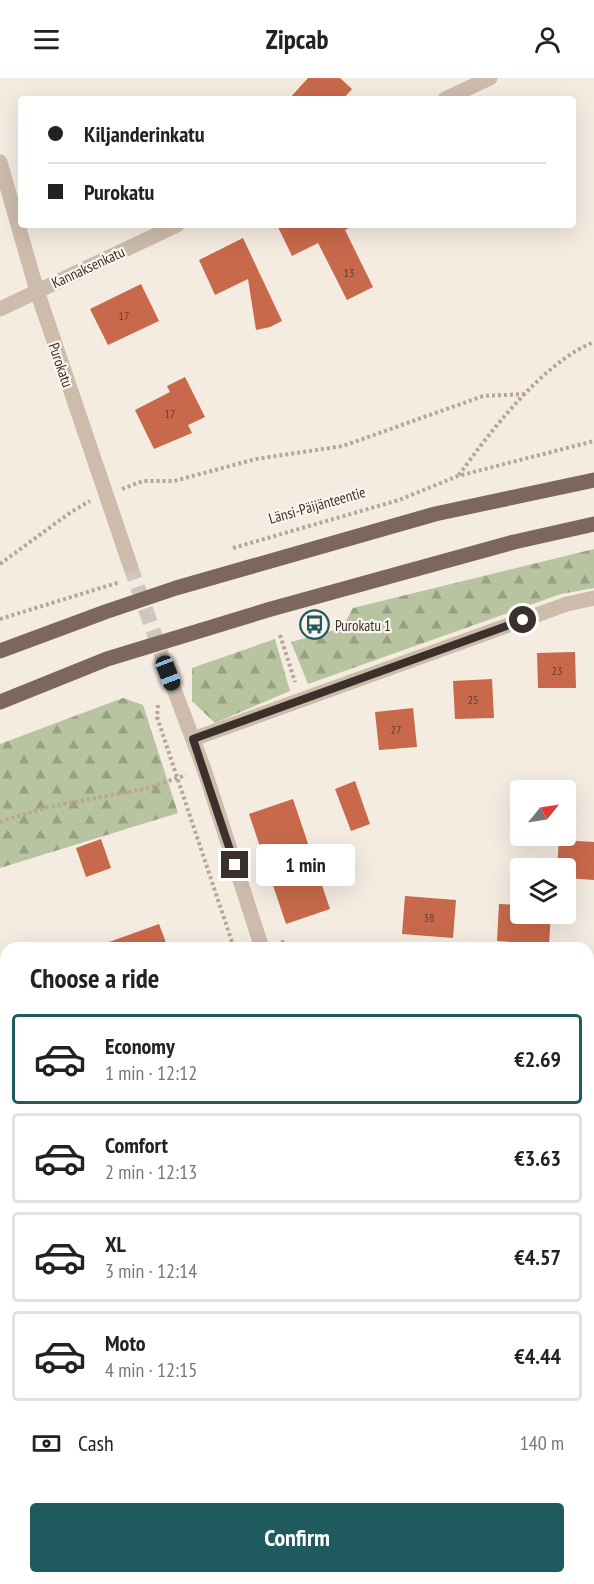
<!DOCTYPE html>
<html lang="en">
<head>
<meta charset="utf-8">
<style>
  body { margin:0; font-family:"PT Sans Narrow",sans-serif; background:#f6f6f6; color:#222; height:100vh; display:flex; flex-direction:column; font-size:22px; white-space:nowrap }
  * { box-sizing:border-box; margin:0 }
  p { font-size:20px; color:#767676 }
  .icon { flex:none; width:33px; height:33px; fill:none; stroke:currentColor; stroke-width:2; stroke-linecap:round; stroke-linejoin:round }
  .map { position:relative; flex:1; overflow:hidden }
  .side { position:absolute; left:0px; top:864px; width:594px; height:642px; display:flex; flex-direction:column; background:#fff; border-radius:18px 18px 0 0; box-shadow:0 6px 24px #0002 }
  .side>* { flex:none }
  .top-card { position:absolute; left:18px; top:18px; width:558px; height:132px; border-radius:6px; box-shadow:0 6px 24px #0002; display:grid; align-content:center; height:132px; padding:0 30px; background:#fff }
  .needle { width:39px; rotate:60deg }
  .fabs { position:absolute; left:510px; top:702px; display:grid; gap:12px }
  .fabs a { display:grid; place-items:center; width:66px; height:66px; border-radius:6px; background:#fff; box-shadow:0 6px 24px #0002; font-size:30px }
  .end { position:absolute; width:27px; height:27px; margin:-14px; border:8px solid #3b302b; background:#fff; box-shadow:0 0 0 3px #fff }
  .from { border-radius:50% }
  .bubble { position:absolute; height:42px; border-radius:6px; background:#fff; box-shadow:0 6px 24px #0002; font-size:20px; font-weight:600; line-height:42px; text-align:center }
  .car { position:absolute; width:18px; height:36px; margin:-18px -9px; border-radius:8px; box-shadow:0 0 4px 2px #0007; background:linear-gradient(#222 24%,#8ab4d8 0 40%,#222 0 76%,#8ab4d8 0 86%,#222 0) }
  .top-card b { display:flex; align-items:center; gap:21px; height:57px; font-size:22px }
  .top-card b+b { border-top:2px solid #e0e0e0 }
  .top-card i { width:15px; height:15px; background:#222 }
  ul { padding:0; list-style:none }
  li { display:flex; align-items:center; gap:18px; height:90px; margin:0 12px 9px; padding:0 18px; border:3px solid #e0e0e0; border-radius:6px }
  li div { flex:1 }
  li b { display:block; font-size:22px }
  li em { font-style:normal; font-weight:600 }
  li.active { border-color:#1f5a5e }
  li>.icon { width:54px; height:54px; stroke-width:1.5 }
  h2 { padding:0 30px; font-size:27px; line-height:72px }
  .pay { display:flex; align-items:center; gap:15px; height:66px; padding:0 30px; font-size:22px }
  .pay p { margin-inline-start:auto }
  .primary-button { display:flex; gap:12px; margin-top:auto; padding:12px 30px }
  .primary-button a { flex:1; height:69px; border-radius:6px; background:#1f5a5e; color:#fff; font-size:24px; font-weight:600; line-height:69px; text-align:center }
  header { display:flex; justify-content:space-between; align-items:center; height:78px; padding:0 30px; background:#fff; font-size:27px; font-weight:600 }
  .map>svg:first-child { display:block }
  .forest { fill:url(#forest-firs) }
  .building { fill:#c8694b }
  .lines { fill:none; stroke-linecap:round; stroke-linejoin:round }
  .minor-tunnel { stroke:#cfc6bd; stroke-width:15; stroke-dasharray:15 8; stroke-linecap:butt }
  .path { stroke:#b9a596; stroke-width:4; stroke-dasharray:3 3; stroke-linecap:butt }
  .minor { stroke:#cdbbac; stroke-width:15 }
  .major { stroke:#7d675c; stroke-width:15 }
  .route { stroke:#3b302b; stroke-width:8 }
  .labels { text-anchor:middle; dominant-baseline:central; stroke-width:4.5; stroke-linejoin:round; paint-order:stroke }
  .number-label { font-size:12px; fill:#5e3e33 }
  .street-label { font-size:15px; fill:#3b302b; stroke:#fbf5ee }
  .poi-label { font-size:15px; fill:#3b302b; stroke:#fbf5ee; text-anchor:start }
</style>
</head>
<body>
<header><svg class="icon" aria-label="menu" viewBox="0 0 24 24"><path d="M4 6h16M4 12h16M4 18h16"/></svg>Zipcab<svg class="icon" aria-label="person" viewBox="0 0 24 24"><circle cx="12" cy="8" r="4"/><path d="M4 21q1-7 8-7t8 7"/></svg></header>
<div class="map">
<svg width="594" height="1506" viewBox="0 0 594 1506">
  <defs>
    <pattern id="forest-firs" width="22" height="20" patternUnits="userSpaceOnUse" patternTransform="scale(1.5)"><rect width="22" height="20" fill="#b8c4a0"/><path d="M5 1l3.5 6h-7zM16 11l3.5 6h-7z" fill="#97a083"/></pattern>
  </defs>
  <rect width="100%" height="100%" fill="#f4ebe1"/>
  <path class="forest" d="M594,471V510L561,516L308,606L291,564L342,550L353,530Z
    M275,561L290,613L215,645L192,623V590Z
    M123,620L143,627L178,735L0,790V666Z
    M6,1462V1500H229L228,1505L0,1506V1463Z"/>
  <path class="building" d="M308,0H340L352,11L343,21H289Z
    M277,147H355L345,152L373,209L347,222L318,165L292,178Z
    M243,160L282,243L270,249L256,252L248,201L215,217L199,182Z
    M141,206L159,243L108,267L90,231Z
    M185,299L205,339L188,347L192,355L154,371L135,332L170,314L167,308Z
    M575,574L576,610H538L537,575Z
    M492,601L494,640L455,641L453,603Z
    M413,630L417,669L379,672L375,634Z
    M355,703L370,746L351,753L335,711Z
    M293,721L330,831L286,846L249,736Z
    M101,761L111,790L86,799L76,770Z
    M559,762L594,764V802L566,800V790H557Z
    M405,818L456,822L453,860L402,856Z
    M499,826L520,827V836H551L549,866L497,863Z
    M159,846L168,870H99L98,868Z"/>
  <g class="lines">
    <path class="minor-tunnel" d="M130,487L168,595"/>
    <path class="path" d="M459,397C490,354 543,284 594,264
      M122,411L143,403H174L256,381L343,368L483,318L526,316
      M233,470L399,422L458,398L594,363
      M0,486L71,434L90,423
      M0,541L120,504
      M280,557L295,604
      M158,627L157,639L234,870
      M0,744L48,729L145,711L186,697
      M281,863L293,870
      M588,896L594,897
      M588,1453L594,1452
      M237,1506L238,1500
      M322,1506L351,1500"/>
    <path class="minor" d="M445,21L490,0
      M0,84L37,213L130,487
      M0,231L177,147
      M168,595L204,691L262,870
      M193,661L567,526L594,520
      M588,922L594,923
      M0,988L6,986
      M588,1423L594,1422
      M267,1506L269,1500"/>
    <path class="major" d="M0,573L105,534L176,510L435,436L594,402
      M0,624L107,581L271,531L514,464L594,446"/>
  </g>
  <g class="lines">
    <path class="route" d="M235,787L193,661L523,542"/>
  </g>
  <defs>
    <symbol id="bus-ring" viewBox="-11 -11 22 22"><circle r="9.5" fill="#fbf5ee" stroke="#1f5a5e" stroke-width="1.5"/><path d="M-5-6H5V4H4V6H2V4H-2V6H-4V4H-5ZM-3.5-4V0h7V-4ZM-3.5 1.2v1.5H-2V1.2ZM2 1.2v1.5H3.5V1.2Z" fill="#1f5a5e"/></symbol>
  </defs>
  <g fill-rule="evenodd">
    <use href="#bus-ring" x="298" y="530" width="33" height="33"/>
  </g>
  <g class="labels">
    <g class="number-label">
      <text x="349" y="194">13</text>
      <text x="124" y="237">17</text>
      <text x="170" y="335">17</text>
      <text x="557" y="592">23</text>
      <text x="473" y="621">25</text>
      <text x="396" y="651">27</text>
      <text x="429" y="839">38</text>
    </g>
    <g class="street-label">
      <text transform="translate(88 189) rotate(-25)">Kannaksenkatu</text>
      <text transform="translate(61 287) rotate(71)">Purokatu</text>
      <text transform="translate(317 427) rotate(-16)">Länsi-Päijänteentie</text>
    </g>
    <g class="poi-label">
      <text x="335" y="547">Purokatu 1</text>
    </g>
  </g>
</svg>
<div class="fabs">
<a><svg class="needle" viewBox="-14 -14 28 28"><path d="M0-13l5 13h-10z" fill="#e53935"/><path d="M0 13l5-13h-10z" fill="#767676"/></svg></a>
<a><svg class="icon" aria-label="layers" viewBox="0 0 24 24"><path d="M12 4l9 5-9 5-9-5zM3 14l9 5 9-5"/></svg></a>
</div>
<i class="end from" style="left:523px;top:542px"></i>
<i class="end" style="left:235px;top:787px"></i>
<div class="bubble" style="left:256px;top:766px;width:99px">1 min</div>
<i class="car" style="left:168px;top:595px;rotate:159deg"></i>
<div class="top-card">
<b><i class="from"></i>Kiljanderinkatu</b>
<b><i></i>Purokatu</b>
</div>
<section class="side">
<h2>Choose a ride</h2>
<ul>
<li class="active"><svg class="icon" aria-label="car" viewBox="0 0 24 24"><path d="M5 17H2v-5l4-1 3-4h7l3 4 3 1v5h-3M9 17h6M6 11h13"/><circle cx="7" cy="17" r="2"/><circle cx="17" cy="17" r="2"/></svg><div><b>Economy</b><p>1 min · 12:12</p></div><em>€2.69</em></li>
<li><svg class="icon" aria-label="car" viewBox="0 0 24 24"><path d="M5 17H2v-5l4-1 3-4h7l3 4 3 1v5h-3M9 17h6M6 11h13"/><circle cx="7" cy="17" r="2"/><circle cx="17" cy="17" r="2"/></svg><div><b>Comfort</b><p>2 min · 12:13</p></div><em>€3.63</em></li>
<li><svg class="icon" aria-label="car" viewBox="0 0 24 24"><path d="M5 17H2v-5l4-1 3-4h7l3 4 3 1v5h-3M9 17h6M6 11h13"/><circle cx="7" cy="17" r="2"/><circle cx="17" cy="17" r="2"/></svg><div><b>XL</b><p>3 min · 12:14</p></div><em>€4.57</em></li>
<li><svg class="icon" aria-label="car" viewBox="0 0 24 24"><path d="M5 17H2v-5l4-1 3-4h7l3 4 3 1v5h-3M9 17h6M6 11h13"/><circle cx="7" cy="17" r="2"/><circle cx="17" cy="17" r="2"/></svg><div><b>Moto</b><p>4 min · 12:15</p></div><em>€4.44</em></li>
</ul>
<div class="pay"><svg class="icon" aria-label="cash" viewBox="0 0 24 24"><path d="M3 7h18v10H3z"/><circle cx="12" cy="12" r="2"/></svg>Cash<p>140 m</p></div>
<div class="primary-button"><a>Confirm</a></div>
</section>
</div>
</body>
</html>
